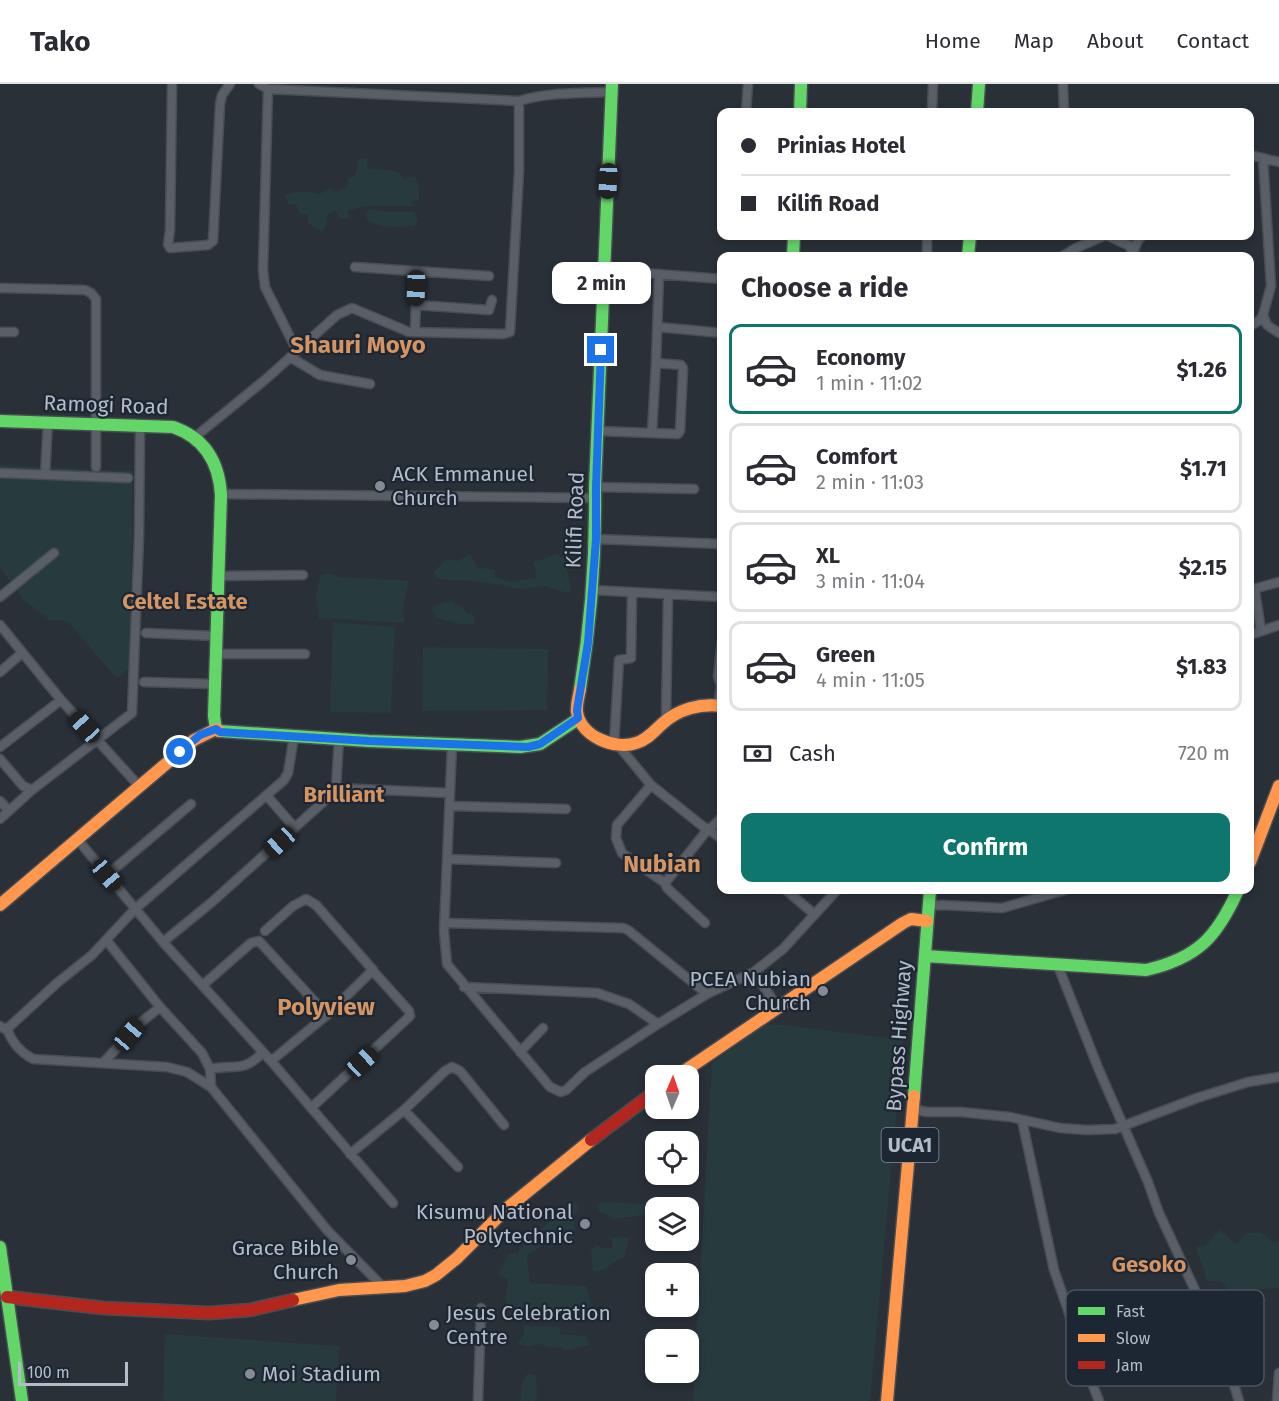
<!DOCTYPE html>
<html lang="en">
<head>
<meta charset="utf-8">
<style>
  body { margin:0; font-family:"Fira Sans",sans-serif; background:#f2f2f3; color:#2b2b33; height:100vh; display:flex; flex-direction:column; font-size:22px; white-space:nowrap }
  * { box-sizing:border-box; margin:0 }
  p { font-size:20px; color:#7c7c81 }
  .icon { flex:none; width:33px; height:33px; fill:none; stroke:currentColor; stroke-width:2; stroke-linecap:round; stroke-linejoin:round }
  .map { position:relative; flex:1; overflow:hidden }
  .drawer { position:absolute; left:717px; top:168px; width:537px; height:642px; display:flex; flex-direction:column; background:#fff; border-radius:12px; box-shadow:0 3px 9px #0003 }
  .drawer>* { flex:none }
  .guide { position:absolute; left:717px; top:24px; width:537px; height:132px; border-radius:12px; box-shadow:0 3px 9px #0003; display:grid; align-content:center; height:132px; padding:0 24px; background:#fff }
  .needle { width:39px; rotate:2deg }
  .buttons { position:absolute; left:645px; top:981px; display:grid; gap:12px }
  .buttons a { display:grid; place-items:center; width:54px; height:54px; border-radius:12px; background:#fff; box-shadow:0 3px 9px #0003; font-size:30px }
  .scale { position:absolute; left:18px; bottom:15px; width:110px; box-sizing:border-box; padding-left:6px; border:3px solid #b4bcc9; border-top:0; font-size:16px; line-height:21px; white-space:nowrap; color:#b4bcc9; -webkit-text-stroke:4px #1d2633; paint-order:stroke }
  .end { position:absolute; width:27px; height:27px; margin:-14px; border:8px solid #1a73e8; background:#fff; box-shadow:0 0 0 3px #fff }
  .from { border-radius:50% }
  .bubble { position:absolute; height:42px; border-radius:12px; background:#fff; box-shadow:0 3px 9px #0003; font-size:20px; font-weight:700; line-height:42px; text-align:center }
  .car { position:absolute; width:18px; height:36px; margin:-18px -9px; border-radius:8px; box-shadow:0 0 4px 2px #0007; background:linear-gradient(#222 24%,#8ab4d8 0 40%,#222 0 76%,#8ab4d8 0 86%,#222 0) }
  .guide b { display:flex; align-items:center; gap:21px; height:57px; font-size:22px }
  .guide b+b { border-top:2px solid #e1e1e2 }
  .guide i { width:15px; height:15px; background:#2b2b33 }
  ul { padding:0; list-style:none }
  li { display:flex; align-items:center; gap:18px; height:90px; margin:0 12px 9px; padding:0 12px; border:3px solid #e1e1e2; border-radius:12px }
  li div { flex:1 }
  li b { display:block; font-size:22px }
  li em { font-style:normal; font-weight:700 }
  li.selected { border-color:#0f766e }
  li>.icon { width:54px; height:54px; stroke-width:1.5 }
  h2 { padding:0 24px; font-size:27px; line-height:72px }
  .pay { display:flex; align-items:center; gap:15px; height:66px; padding:0 24px; font-size:22px }
  .pay p { margin-inline-start:auto }
  .action { display:flex; gap:12px; margin-top:auto; padding:12px 24px }
  .action a { flex:1; height:69px; border-radius:12px; background:#0f766e; color:#fff; font-size:24px; font-weight:700; line-height:69px; text-align:center }
  header { display:flex; align-items:center; gap:36px; box-sizing:border-box; height:84px; padding:0 30px; background:#fff; border-bottom:2px solid #e1e1e2 }
  header strong { font-size:28px }
  nav { display:flex; gap:33px; margin-inline-start:auto; font-size:21px }
  .map>svg:first-child { display:block }
  .green { fill:#273a3e }
  .lines { fill:none; stroke-linecap:round; stroke-linejoin:round }
  .street-casing { stroke:#484c53; stroke-width:11 }
  .fast-casing { stroke:#484c53; stroke-width:15 }
  .slow-casing { stroke:#484c53; stroke-width:15 }
  .jam-casing { stroke:#484c53; stroke-width:15 }
  .street { stroke:#5a5e66; stroke-width:8 }
  .fast { stroke:#63d668; stroke-width:12 }
  .slow { stroke:#ff974d; stroke-width:12 }
  .jam { stroke:#b3261e; stroke-width:12 }
  .route { stroke:#1a73e8; stroke-width:8 }
  .poi-dot { fill:#848b96; stroke:#1d2633; stroke-width:2 }
  .labels { text-anchor:middle; dominant-baseline:central; stroke-width:4.5; stroke-linejoin:round; paint-order:stroke }
  .shield { fill:#1d2633; stroke:#878f9c; stroke-width:1.5 }
  .shield-label { font-size:20px; font-weight:bold; fill:#b4bcc9 }
  .street-label { font-size:21px; fill:#b4bcc9; stroke:#1d2633 }
  .poi-label { font-size:21px; fill:#b4bcc9; stroke:#1d2633; text-anchor:start }
  .neighbourhood-label { font-size:22px; font-weight:bold; fill:#d59563; stroke:#1d2633 }
  .quarter-label { font-size:24px; font-weight:bold; fill:#d59563; stroke:#1d2633 }
  .key { fill:#1d2633; stroke:#4a5360; stroke-width:1.5 }
  .key-label { font-size:16px; fill:#b4bcc9 }
</style>
</head>
<body>
<header>
<strong>Tako</strong>
<nav><a>Home</a><a>Map</a><a>About</a><a>Contact</a></nav>
</header>
<div class="map">
<svg width="1279" height="1317" viewBox="0 0 1279 1317">
  <rect width="100%" height="100%" fill="#2a3038"/>
  <path class="green" d="M367,74L368,84C379,87 391,84 400,89L403,95L415,92L419,103V116L412,117L413,122H365L348,127L349,134L341,135L335,127L326,132L327,142L322,148L308,139L307,130L299,129L296,120H289L284,112C296,106 306,107 319,110L329,105L336,108L347,103L348,95L355,91L358,75Z
    M370,125C384,130 399,126 414,128L418,136L414,143C407,141 405,143 398,143C388,144 376,141 367,136L366,128Z
    M0,381L133,387L130,584L117,594L67,537L50,536L24,516L0,484Z
    M470,470L477,483L494,486L495,493L511,498L536,494L534,478L557,470L567,477V486L571,505L567,509L545,502L521,505L475,497L438,495L433,489L446,475L458,477Z
    M329,489L340,493L409,497L403,522L404,538C375,539 348,534 319,535L316,514L320,492Z
    M452,517L462,524L468,530L474,531V540H460L437,534L432,524L442,519Z
    M333,538L395,543L391,629L330,628Z
    M423,563L548,565L547,626L422,627Z
    M766,940L784,941L903,956L870,1317H693L712,979Z
    M573,1117L579,1123L578,1127L572,1131L575,1135L574,1156L550,1153L543,1161L527,1171L530,1199L586,1202L592,1224L530,1226L509,1225L505,1214L508,1196L499,1189L510,1169L518,1170L519,1165Z
    M602,1118L644,1120L647,1124L646,1131L613,1135L599,1127L597,1121Z
    M1220,1146L1236,1160L1247,1149L1261,1148L1272,1158L1279,1157V1204L1231,1207L1221,1197H1207L1196,1163L1205,1162Z
    M611,1153L629,1154L625,1173C613,1176 606,1188 593,1188L591,1166L597,1161L603,1164H613Z
    M523,1241L559,1243L561,1250L586,1252L589,1261L564,1267L562,1263L548,1264L541,1260L528,1263L517,1260L524,1251Z
    M165,1250L339,1262L336,1317H163Z
    M528,1289L536,1291L537,1312L535,1317H520L523,1296Z"/>
  <g class="lines">
    <defs>
      <path id="street" d="M172,0L170,146L168,160L170,164L208,161L213,157L220,20L222,11L230,0
        M259,0L268,5L263,186L265,203L297,267
        M1063,0L1064,28
        M268,5L519,17C549,8 581,9 612,8
        M746,28L748,0
        M932,28L933,0
        M1250,71L1279,78
        M1108,152L1130,162L1133,172
        M1133,169L1138,156L1142,152
        M927,172V152
        M1063,172L1076,164L1104,152
        M355,183L489,192
        M604,186L722,195
        M0,204L85,206L91,209L96,215V383
        M416,221L489,226L492,216
        M1263,231L1267,241L1279,249
        M1250,242L1260,236L1263,231L1271,202L1263,74
        M658,243L722,249
        M0,248H14
        M415,248L417,187
        M290,273L320,291L370,300
        M656,279L659,190
        M598,347L678,350L680,347L683,284L681,281L656,279L652,348
        M195,353L266,295L337,231L352,224L409,248L503,250L510,248L519,87V17
        M0,389L128,394
        M45,391L48,338
        M595,403L694,405
        M220,410L595,414
        M596,455L722,460
        M219,492L303,491
        M592,506L722,513
        M0,513L54,469
        M0,541L61,616L139,702
        M1261,547L1255,507L1257,504L1279,498
        M146,549L216,552
        M1250,551L1279,541
        M216,570H305
        M0,588L22,569
        M144,598L215,600
        M718,621L721,602L718,592L722,556
        M666,636L668,510
        M452,661L444,847L447,880L550,1003L561,1008L566,1006L585,988L658,940L707,910L754,888L778,924
        M614,661L619,576L631,574L632,508
        M618,661L651,701L705,744H711L722,733
        M0,663L61,616
        M0,675L23,702L32,706L132,629L139,453L140,341
        M651,701L617,741L616,754L622,769L665,799L667,804L705,839
        M336,704L450,709
        M267,712L295,744
        M0,717L9,727
        M450,722L566,725
        M0,735L32,706
        M78,756L163,858L212,818L331,711L336,704L339,655
        M447,775L556,779
        M107,791L191,720
        M665,799L708,745L722,755
        M786,806L814,830
        M929,822L942,821L1002,824L1065,806
        M445,839L623,844L628,846L707,910
        M265,847L293,822L306,815L316,821L373,886L327,931L271,977
        M107,857L160,923L202,969L210,985L211,1003
        M163,858L271,977L393,1119
        M1058,882L1099,986L1148,1098L1159,1129L1223,1266L1239,1317
        M754,888L783,865L837,806
        M203,901L251,859L259,857L327,931
        M464,903L597,909L629,920L658,940
        M0,942L5,945L9,943L57,899L92,871L135,825L284,696L288,689L294,652
        M7,945C12,959 20,968 33,975L167,983L187,988L211,1003L327,1146L383,1203
        M520,968L543,944
        M103,979L139,940L160,923
        M210,985C235,980 244,989 263,968
        M311,1024L410,932L409,927L373,887
        M913,1025L927,1028H961L1010,1033L1060,1044L1087,1046L1115,1045L1197,1014L1248,998L1279,993
        M404,1026L458,1083
        M1022,1036L1054,1186L1069,1229L1078,1263L1099,1317
        M350,1070L404,1026L445,987L452,983L460,987L504,1041
        M478,1317L481,1224
        M1277,1317L1279,1289"/>
      <path id="fast" d="M800,28L801,0
        M977,28L979,0
        M793,172L794,152
        M968,172L970,152
        M0,337L173,343C205,354 219,378 221,411L214,632L216,645
        M580,605C591,538 596,471 595,403L612,0
        M219,647L369,657L520,663L540,660L578,635
        M925,872L1146,886C1198,874 1217,853 1238,806
        M914,1012L930,806
        M0,1163L22,1317"/>
      <path id="slow" d="M580,605C579,612 576,621 577,628C581,653 615,666 636,659C647,656 654,647 662,640C678,625 701,619 722,622
        M1250,778L1279,702
        M0,821L194,656L216,645L219,647
        M677,992L903,839L911,835L927,837
        M293,1216L339,1206L405,1202L425,1197L436,1191L457,1174L506,1125L591,1056
        M887,1317L914,1012"/>
      <path id="jam" d="M591,1056L656,1007
        M7,1213L103,1224L209,1229L250,1226L293,1216"/>
    </defs>
    <use href="#street" class="street-casing"/>
    <use href="#fast" class="fast-casing"/>
    <use href="#slow" class="slow-casing"/>
    <use href="#jam" class="jam-casing"/>
    <use href="#street" class="street"/>
    <use href="#fast" class="fast"/>
    <use href="#slow" class="slow"/>
    <use href="#jam" class="jam"/>
  </g>
  <g class="lines">
    <path class="route" d="M180,668L200,651L216,645L220,648L369,657L528,663L540,660L578,634L577,626L588,559L596,455V403L601,266"/>
  </g>
  <g class="poi-dot">
    <circle cx="380" cy="402" r="6"/>
    <circle cx="823" cy="907" r="6"/>
    <circle cx="585" cy="1140" r="6"/>
    <circle cx="351" cy="1176" r="6"/>
    <circle cx="434" cy="1241" r="6"/>
    <circle cx="250" cy="1290" r="6"/>
  </g>
  <g class="labels">
    <rect class="shield" x="881.5" y="1044" width="57" height="34" rx="4.5"/>
    <g class="shield-label">
      <text x="910" y="1061">UCA1</text>
    </g>
    <g class="street-label">
      <text transform="translate(106 321) rotate(2)">Ramogi Road</text>
      <text transform="translate(575 436) rotate(-88)">Kilifi Road</text>
      <text transform="translate(899 952) rotate(-86)">Bypass Highway</text>
    </g>
    <g class="poi-label">
      <text x="392" y="390">ACK Emmanuel<tspan x="392" dy="24">Church</tspan></text>
      <text x="811" y="895" text-anchor="end">PCEA Nubian<tspan x="811" dy="24">Church</tspan></text>
      <text x="573" y="1128" text-anchor="end">Kisumu National<tspan x="573" dy="24">Polytechnic</tspan></text>
      <text x="339" y="1164" text-anchor="end">Grace Bible<tspan x="339" dy="24">Church</tspan></text>
      <text x="446" y="1229">Jesus Celebration<tspan x="446" dy="24">Centre</tspan></text>
      <text x="262" y="1290">Moi Stadium</text>
    </g>
    <g class="neighbourhood-label">
      <text x="185" y="517">Celtel Estate</text>
      <text x="344" y="710">Brilliant</text>
      <text x="1149" y="1180">Gesoko</text>
    </g>
    <g class="quarter-label">
      <text x="358" y="261">Shauri Moyo</text>
      <text x="662" y="780">Nubian</text>
      <text x="326" y="923">Polyview</text>
    </g>
  </g>
  <rect x="1066" y="1206" width="198" height="96" rx="9" class="key"/>
  <rect x="1078" y="1223" width="27" height="8" fill="#63d668"/>
  <rect x="1078" y="1250" width="27" height="8" fill="#ff974d"/>
  <rect x="1078" y="1277" width="27" height="8" fill="#b3261e"/>
  <g class="key-label">
    <text x="1116" y="1233">Fast</text>
    <text x="1116" y="1260">Slow</text>
    <text x="1116" y="1287">Jam</text>
  </g>
</svg>
<div class="buttons">
<a><svg class="needle" viewBox="-14 -14 28 28"><path d="M0-13l5 13h-10z" fill="#e53935"/><path d="M0 13l5-13h-10z" fill="#7c7c81"/></svg></a>
<a><svg class="icon" aria-label="locate" viewBox="0 0 24 24"><circle cx="12" cy="12" r="6"/><path d="M12 2v4M12 18v4M2 12h4M18 12h4"/></svg></a>
<a><svg class="icon" aria-label="layers" viewBox="0 0 24 24"><path d="M12 4l9 5-9 5-9-5zM3 14l9 5 9-5"/></svg></a>
<a>+</a>
<a>−</a>
</div>
<div class="scale">100 m</div>
<i class="end from" style="left:180px;top:668px"></i>
<i class="end" style="left:601px;top:266px"></i>
<div class="bubble" style="left:552px;top:178px;width:99px">2 min</div>
<i class="car" style="left:608px;top:97px;rotate:183deg"></i>
<i class="car" style="left:416px;top:204px;rotate:182deg"></i>
<i class="car" style="left:85px;top:643px;rotate:318deg"></i>
<i class="car" style="left:280px;top:758px;rotate:228deg"></i>
<i class="car" style="left:107px;top:791px;rotate:140deg"></i>
<i class="car" style="left:129px;top:951px;rotate:40deg"></i>
<i class="car" style="left:362px;top:978px;rotate:47deg"></i>
<div class="guide">
<b><i class="from"></i>Prinias Hotel</b>
<b><i></i>Kilifi Road</b>
</div>
<section class="drawer">
<h2>Choose a ride</h2>
<ul>
<li class="selected"><svg class="icon" aria-label="car" viewBox="0 0 24 24"><path d="M5 17H2v-5l4-1 3-4h7l3 4 3 1v5h-3M9 17h6M6 11h13"/><circle cx="7" cy="17" r="2"/><circle cx="17" cy="17" r="2"/></svg><div><b>Economy</b><p>1 min · 11:02</p></div><em>$1.26</em></li>
<li><svg class="icon" aria-label="car" viewBox="0 0 24 24"><path d="M5 17H2v-5l4-1 3-4h7l3 4 3 1v5h-3M9 17h6M6 11h13"/><circle cx="7" cy="17" r="2"/><circle cx="17" cy="17" r="2"/></svg><div><b>Comfort</b><p>2 min · 11:03</p></div><em>$1.71</em></li>
<li><svg class="icon" aria-label="car" viewBox="0 0 24 24"><path d="M5 17H2v-5l4-1 3-4h7l3 4 3 1v5h-3M9 17h6M6 11h13"/><circle cx="7" cy="17" r="2"/><circle cx="17" cy="17" r="2"/></svg><div><b>XL</b><p>3 min · 11:04</p></div><em>$2.15</em></li>
<li><svg class="icon" aria-label="car" viewBox="0 0 24 24"><path d="M5 17H2v-5l4-1 3-4h7l3 4 3 1v5h-3M9 17h6M6 11h13"/><circle cx="7" cy="17" r="2"/><circle cx="17" cy="17" r="2"/></svg><div><b>Green</b><p>4 min · 11:05</p></div><em>$1.83</em></li>
</ul>
<div class="pay"><svg class="icon" aria-label="cash" viewBox="0 0 24 24"><path d="M3 7h18v10H3z"/><circle cx="12" cy="12" r="2"/></svg>Cash<p>720 m</p></div>
<div class="action"><a>Confirm</a></div>
</section>
</div>
</body>
</html>
